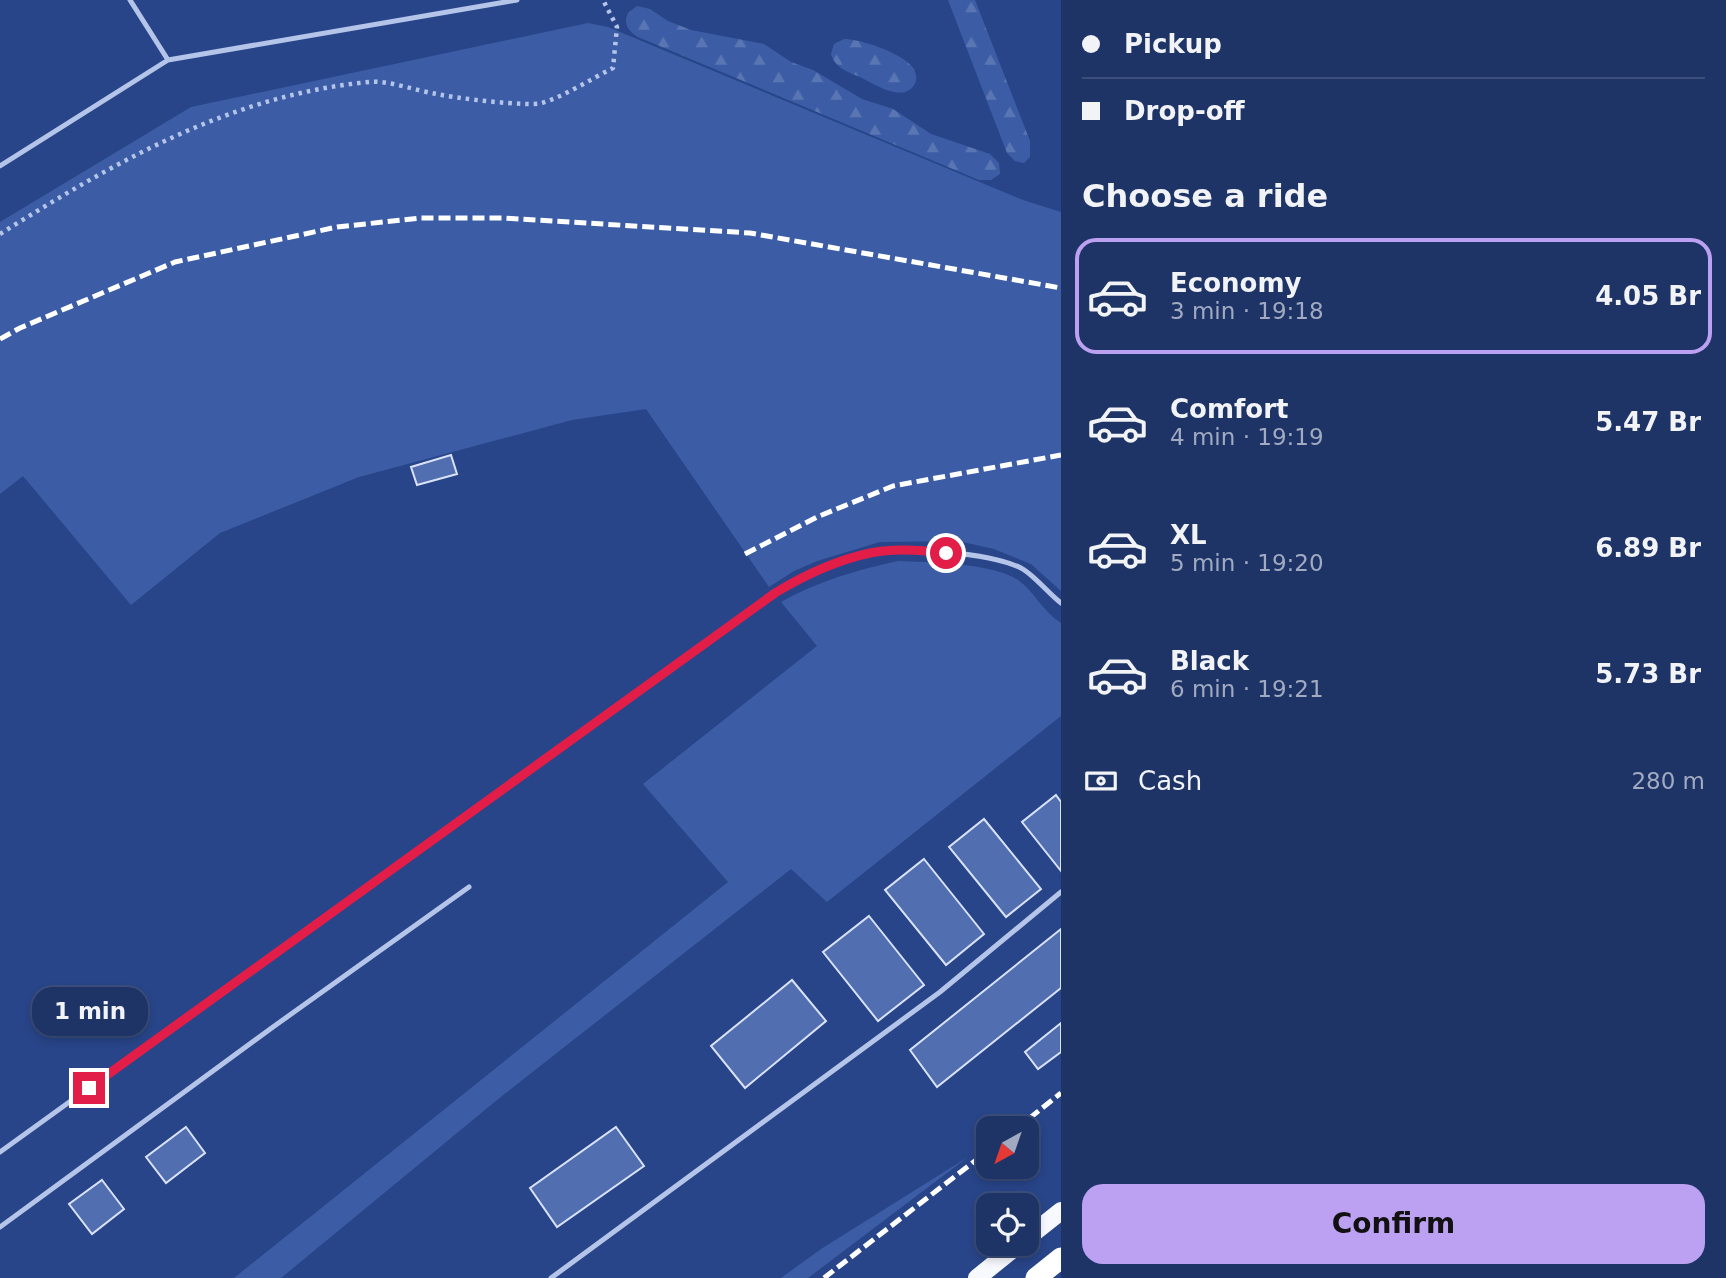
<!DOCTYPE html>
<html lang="en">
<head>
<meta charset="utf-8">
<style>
  body { margin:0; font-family:"DejaVu Sans",sans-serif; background:#2b3f70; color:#f1f3f6; height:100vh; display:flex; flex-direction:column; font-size:26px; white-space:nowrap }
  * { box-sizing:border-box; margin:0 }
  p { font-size:23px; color:#a1aac0 }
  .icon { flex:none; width:38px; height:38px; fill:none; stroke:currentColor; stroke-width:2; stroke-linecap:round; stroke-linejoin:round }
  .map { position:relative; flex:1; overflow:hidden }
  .side { display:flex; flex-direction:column; background:#1e3467; width:665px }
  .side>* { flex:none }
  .banner { display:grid; align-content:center; height:154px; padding:0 21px; background:#1e3467 }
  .needle { width:46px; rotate:220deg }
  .tools { position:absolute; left:976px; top:1116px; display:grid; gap:14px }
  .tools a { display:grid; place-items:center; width:63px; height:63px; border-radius:14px; background:#1e3467; box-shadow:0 4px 10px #0003,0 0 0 2px #3c4f7b; font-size:35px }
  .end { position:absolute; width:32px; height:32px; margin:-16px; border:9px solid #e11d48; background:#fff; box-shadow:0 0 0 4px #fff }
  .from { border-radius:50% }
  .bubble { position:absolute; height:49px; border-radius:21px; background:#1e3467; box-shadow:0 4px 10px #0003,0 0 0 2px #3c4f7b; font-size:23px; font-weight:700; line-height:49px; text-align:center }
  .banner b { display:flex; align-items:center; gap:24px; height:66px; font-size:26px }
  .banner b+b { border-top:2px solid #3c4f7b }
  .banner i { width:18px; height:18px; background:#f1f3f6 }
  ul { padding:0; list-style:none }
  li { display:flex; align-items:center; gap:21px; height:116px; margin:0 14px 10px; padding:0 7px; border:4px solid transparent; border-radius:21px }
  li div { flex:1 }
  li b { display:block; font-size:26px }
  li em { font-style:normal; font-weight:700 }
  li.active { border-color:#bca0f2 }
  li>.icon { width:63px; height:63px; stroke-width:1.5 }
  h2 { padding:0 21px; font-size:32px; line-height:84px }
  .pay { display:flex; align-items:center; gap:18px; height:77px; padding:0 21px; font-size:26px }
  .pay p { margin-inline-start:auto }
  .cta { display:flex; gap:14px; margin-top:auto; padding:14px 21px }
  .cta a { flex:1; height:80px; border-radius:21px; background:#bca0f2; color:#111; font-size:28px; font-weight:700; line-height:80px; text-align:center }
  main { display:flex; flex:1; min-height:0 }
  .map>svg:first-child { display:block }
  .green { fill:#3c5da5 }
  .forest { fill:url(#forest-firs) }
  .building { fill:#506eb0; stroke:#d9e2f7; stroke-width:2 }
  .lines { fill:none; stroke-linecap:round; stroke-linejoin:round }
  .path { stroke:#b5c5e9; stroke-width:4.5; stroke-dasharray:3.5 5; stroke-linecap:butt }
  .lane { stroke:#b5c5e9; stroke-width:5 }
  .primary { stroke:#f7f9fe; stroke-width:18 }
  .highway { stroke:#fff; stroke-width:21 }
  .rail { stroke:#fff; stroke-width:5; stroke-dasharray:12 5; stroke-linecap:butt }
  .route { stroke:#e11d48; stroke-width:9 }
</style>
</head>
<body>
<main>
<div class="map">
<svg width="1061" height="1278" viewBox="0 0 1061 1278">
  <defs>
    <pattern id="forest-firs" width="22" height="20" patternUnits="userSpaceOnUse" patternTransform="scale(1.75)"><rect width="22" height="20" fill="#3c5da5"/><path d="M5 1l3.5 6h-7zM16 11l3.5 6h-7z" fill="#5975b2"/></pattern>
  </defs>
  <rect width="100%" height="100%" fill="#284589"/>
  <path class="green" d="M588,23L608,27L1023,200L1061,212V591L1031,564L994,549L958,541L880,542L817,561L794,571L769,587L646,409L572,420L359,477L220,533L131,605L23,476L0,494V222L191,107Z
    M898,561C928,562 992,563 1018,580C1035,592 1043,612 1061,623V716L827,902L791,869L497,1100L281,1278H234L728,882L643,784L817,646L781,602C818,581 857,570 898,561Z
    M968,1157L808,1278H781L821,1249Z"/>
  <path class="forest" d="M948,0H975L1030,141V157L1024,163L1015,161L1007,153Z
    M637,6L650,9L668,21L691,30L764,44L791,62L813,70L862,99L893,109L931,134L990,154L999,163L1000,174L991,180H979L638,37C628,31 623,24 628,13Z
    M844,39C861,39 905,54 914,69C916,74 918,80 914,85C903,103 874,84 860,77C848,72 835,68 831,54L834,44Z"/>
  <path class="building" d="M451,455L457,474L417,485L411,467Z
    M1056,795L1061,802V871L1022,822Z
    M984,819L1041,889L1006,917L949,847Z
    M924,859L984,934L946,965L885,890Z
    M869,916L924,985L878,1021L823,952Z
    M1061,929V988L937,1087L910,1050Z
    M792,980L826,1021L745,1088L711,1046Z
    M1061,1023V1052L1038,1069L1025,1052Z
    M186,1127L205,1153L166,1183L146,1157Z
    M616,1127L644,1166L557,1227L530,1188Z
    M102,1180L124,1209L92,1234L69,1204Z"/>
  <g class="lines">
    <path class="path" d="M0,234C115,162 231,95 369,82C388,80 417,91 437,94C453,98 529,107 542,103C565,96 591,79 613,68L617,27L603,0"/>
    <path class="lane" d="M130,0L168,60L517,0
      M0,166L168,60
      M0,1152L775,593C804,576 835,563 868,554C901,545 990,553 1021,568C1033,574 1049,594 1061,603
      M0,1227L273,1027L469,887
      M551,1278L940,992L1061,892"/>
    <path class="primary" d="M1027,1238L1061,1211
      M977,1278L1019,1244"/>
    <path class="highway" d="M1036,1278L1061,1258"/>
    <path class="rail" d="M0,339L20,328L175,262L337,227L421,218H503L750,233L1061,288
      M745,554L817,517L893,486L1061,455
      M1016,1129L1061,1093
      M824,1278L989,1150"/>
  </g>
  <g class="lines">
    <path class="route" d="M89,1088L775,593C803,576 837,560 870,553C893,548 923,550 946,553"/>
  </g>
</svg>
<div class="tools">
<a><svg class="needle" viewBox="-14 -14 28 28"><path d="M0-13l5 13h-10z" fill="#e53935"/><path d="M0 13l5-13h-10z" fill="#a1aac0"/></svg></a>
<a><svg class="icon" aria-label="locate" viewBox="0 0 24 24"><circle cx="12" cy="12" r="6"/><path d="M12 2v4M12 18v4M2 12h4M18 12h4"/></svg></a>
</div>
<i class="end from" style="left:946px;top:553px"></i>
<i class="end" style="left:89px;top:1088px"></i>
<div class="bubble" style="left:32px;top:987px;width:116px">1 min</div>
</div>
<section class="side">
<div class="banner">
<b><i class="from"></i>Pickup</b>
<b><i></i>Drop-off</b>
</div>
<h2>Choose a ride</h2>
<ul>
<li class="active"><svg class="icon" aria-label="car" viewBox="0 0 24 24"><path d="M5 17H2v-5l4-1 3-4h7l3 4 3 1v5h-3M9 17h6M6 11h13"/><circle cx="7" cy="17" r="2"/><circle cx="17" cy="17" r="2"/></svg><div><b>Economy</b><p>3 min · 19:18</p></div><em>4.05 Br</em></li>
<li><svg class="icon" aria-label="car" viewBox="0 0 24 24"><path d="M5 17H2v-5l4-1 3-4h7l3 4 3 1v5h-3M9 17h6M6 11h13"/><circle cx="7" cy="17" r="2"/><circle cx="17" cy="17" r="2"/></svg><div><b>Comfort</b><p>4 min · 19:19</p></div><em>5.47 Br</em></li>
<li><svg class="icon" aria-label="car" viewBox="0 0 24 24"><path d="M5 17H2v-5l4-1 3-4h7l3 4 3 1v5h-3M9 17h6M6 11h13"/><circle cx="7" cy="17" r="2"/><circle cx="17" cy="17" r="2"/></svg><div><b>XL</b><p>5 min · 19:20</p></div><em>6.89 Br</em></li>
<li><svg class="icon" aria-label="car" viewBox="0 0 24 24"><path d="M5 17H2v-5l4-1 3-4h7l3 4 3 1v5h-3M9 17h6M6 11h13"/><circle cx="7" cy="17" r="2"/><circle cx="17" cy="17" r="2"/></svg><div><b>Black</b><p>6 min · 19:21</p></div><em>5.73 Br</em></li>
</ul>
<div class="pay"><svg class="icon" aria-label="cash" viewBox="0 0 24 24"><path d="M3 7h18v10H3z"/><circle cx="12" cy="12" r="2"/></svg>Cash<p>280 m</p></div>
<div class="cta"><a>Confirm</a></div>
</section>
</main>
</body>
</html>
